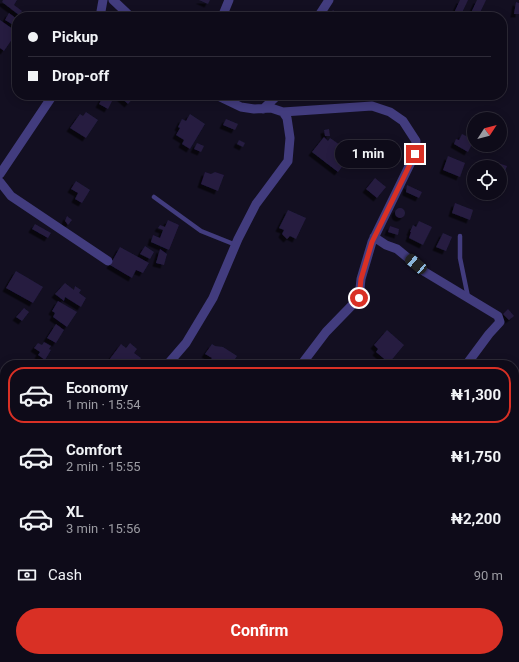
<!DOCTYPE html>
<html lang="en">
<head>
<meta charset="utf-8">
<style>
  body { margin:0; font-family:Roboto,sans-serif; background:#171422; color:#f1f3f6; height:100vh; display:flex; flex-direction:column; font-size:15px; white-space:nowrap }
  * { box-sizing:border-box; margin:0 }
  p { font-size:13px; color:#9b9ba2 }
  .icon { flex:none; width:22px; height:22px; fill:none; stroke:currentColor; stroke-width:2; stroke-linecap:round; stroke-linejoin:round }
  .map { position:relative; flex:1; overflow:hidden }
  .sheet { position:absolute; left:0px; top:360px; width:519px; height:302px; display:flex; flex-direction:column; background:#0e0b19; border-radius:16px 16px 0 0; box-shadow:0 2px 10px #0003,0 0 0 1px #2e2b38 }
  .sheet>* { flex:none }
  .banner { position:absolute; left:12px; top:12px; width:495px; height:88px; border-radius:16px; box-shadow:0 2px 10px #0003,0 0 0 1px #2e2b38; display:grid; align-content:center; height:88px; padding:0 16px; background:#0e0b19 }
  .needle { width:26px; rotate:54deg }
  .controls { position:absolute; left:467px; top:112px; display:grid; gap:8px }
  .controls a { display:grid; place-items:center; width:40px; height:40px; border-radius:50%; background:#0e0b19; box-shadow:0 2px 10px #0003,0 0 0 1px #2e2b38; font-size:20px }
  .end { position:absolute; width:18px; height:18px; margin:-9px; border:5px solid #d93025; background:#fff; box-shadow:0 0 0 2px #fff }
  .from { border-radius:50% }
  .bubble { position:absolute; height:28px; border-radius:14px; background:#0e0b19; box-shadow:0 2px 10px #0003,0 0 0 1px #2e2b38; font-size:13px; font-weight:700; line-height:28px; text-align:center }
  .car { position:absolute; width:12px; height:24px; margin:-12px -6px; border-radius:5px; box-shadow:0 0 3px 1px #0007; background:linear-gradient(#222 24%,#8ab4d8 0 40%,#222 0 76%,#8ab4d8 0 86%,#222 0) }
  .banner b { display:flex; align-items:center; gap:14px; height:38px; font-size:15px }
  .banner b+b { border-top:1px solid #2e2b38 }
  .banner i { width:10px; height:10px; background:#f1f3f6 }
  ul { padding:7px 0 0; list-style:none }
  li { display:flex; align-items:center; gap:12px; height:56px; margin:0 8px 6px; padding:0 8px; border:2px solid transparent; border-radius:16px }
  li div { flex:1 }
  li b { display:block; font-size:15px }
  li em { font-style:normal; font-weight:700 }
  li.active { border-color:#d93025 }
  li>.icon { width:36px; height:36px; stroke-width:1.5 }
  .pay { display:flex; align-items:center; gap:10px; height:44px; padding:0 16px; font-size:15px }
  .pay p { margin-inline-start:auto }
  .cta { display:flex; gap:8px; margin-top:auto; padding:8px 16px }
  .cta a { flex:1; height:46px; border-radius:24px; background:#d93025; color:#fff; font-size:16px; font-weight:700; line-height:46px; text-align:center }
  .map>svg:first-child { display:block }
  .building { fill:#251c41; filter:url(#shadow) }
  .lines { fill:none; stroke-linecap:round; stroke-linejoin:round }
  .service { stroke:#423c7e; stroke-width:4.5 }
  .minor { stroke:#423c7e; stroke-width:9 }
  .route { stroke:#d93025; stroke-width:5 }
</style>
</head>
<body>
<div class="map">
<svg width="519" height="662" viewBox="0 0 519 662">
  <defs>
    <filter id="shadow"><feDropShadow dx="-3.5" dy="3.5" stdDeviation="0" flood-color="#0009"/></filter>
  </defs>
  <rect width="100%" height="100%" fill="#130f21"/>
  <path class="building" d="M3,0H17L14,5L22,11L19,15L2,2Z
    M199,0H210L208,4Z
    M460,0H468L460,17H452Z
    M477,0H486L478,17H469Z
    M516,2L519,3V14H514Z
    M333,10L342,17H328Z
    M9,13L17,19V22L15,26L5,20Z
    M0,20L17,32L4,51L0,48Z
    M104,95L113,99L108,109L99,104Z
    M121,95H136L128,104L119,96Z
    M86,112L98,120L86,138L70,128L80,114L83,116Z
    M190,114L205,124L190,149L182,144L184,140L176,135L180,128L178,127L182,119L186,121Z
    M226,119L238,124L235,130L223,125Z
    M329,129L330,136H325L324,130Z
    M462,134L474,140L468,152L454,144L456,139L459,140Z
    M324,137L328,141L330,138L343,147L336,156L345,163L338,172L312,152Z
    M239,140L245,143L243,147L237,144Z
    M197,143L204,146L201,152L194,149Z
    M448,156L465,163L460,177L443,170Z
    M495,162L507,166L500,185V167H494Z
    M205,172L211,174L215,172L224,175L218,191L201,184Z
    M375,178L386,187L377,198L366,189Z
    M76,181L90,190L82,203L75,199L78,193L71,189Z
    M407,185L422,192L419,198L406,192Z
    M455,203L473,210L470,220L452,213Z
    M395 213a5 5 0 1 1 10 0a5 5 0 1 1-10 0Z
    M288,210L306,218L296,239L290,236L287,239L282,234L284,230L279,228Z
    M67,216L72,220L68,225L65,221Z
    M168,220L179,225L169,250L151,242L153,235L160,238L163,230L158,228L160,225L165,227Z
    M419,221L432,227L423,245L409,238L411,232H410L413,225L416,227Z
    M35,224L51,233L48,238L32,229Z
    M390,226L399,229L398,235L388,232Z
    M443,233L452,237L446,251L436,247Z
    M145,246L154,252L150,259L140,254Z
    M120,247L149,263L143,273L136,270L132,278L110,265Z
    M160,249L167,254L164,265L156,263Z
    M16,271L43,287L33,303L6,288Z
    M65,283L74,290L75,286L81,290L79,293L86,298L81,307L65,297L64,301L55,294Z
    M58,301L77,312L67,327L53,317L55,313L52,311Z
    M24,308L29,312L22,321L16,317Z
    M508,309L514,316L509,320L503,314Z
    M56,324L64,330L56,343L47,338Z
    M387,330L404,345L389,363L376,352L378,349L374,345Z
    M44,342L51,346L49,349L51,350L45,360L38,355L40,352L34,348L38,343L42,345Z
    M130,343L137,349L134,353L141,358L136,365H116L109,360L121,344L126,348Z
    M212,344L215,346L223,347L237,356L231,365H211L208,363L212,358L205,354Z
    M255,359L263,365H251Z
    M5,520V544L0,540V528Z
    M133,657L141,658L140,662L132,661Z
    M182,657H186L185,662H178L179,658L181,660Z"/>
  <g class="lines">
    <path class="service" d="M154,197L201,231L236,245
      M460,236V258L468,297"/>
    <path class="minor" d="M113,0L131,17
      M100,17L103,0
      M222,17L229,0
      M318,17L329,0
      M263,109L278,95
      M283,112L372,106L390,112L403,121L416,141L415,154L372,242L361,279L359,298L326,332L301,365
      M0,174L53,95
      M0,182L11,196L108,261
      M374,237L386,245L397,249L425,272L498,316L500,322L489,334L466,365
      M167,365L186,343L213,298L238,239L256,204L288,161L290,138L287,118L283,112L271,108L254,109L241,107L216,95
      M514,417L519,419
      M514,444L519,436
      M514,623L519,621
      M0,640L5,633
      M0,649H5
      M59,657L89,662"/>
  </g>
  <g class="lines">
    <path class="route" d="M359,298L361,279L372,242L415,154"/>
  </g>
</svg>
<div class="controls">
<a><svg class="needle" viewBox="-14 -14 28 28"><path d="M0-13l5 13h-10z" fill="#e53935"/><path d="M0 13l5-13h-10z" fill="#9b9ba2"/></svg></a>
<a><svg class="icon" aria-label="locate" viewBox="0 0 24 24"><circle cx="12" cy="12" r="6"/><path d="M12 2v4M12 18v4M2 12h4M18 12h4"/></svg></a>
</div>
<i class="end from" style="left:359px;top:298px"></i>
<i class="end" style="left:415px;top:154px"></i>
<div class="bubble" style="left:335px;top:140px;width:66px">1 min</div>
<i class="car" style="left:416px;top:264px;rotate:310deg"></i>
<div class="banner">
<b><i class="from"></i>Pickup</b>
<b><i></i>Drop-off</b>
</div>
<section class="sheet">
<ul>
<li class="active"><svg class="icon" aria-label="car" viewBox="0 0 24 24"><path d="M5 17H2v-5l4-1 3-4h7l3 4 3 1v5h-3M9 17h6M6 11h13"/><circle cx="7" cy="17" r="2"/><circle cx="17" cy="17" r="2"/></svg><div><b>Economy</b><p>1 min · 15:54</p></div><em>₦1,300</em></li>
<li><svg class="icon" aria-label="car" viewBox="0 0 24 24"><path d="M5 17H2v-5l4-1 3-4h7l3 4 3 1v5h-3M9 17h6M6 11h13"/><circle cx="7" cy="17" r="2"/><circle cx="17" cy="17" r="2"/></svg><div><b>Comfort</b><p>2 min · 15:55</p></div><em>₦1,750</em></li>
<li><svg class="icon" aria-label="car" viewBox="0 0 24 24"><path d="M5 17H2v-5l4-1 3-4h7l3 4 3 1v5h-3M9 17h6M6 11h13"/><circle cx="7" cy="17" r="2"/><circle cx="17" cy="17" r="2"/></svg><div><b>XL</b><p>3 min · 15:56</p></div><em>₦2,200</em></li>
</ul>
<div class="pay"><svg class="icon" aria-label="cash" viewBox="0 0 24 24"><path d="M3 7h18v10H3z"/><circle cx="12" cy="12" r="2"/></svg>Cash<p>90 m</p></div>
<div class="cta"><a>Confirm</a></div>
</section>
</div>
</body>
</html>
